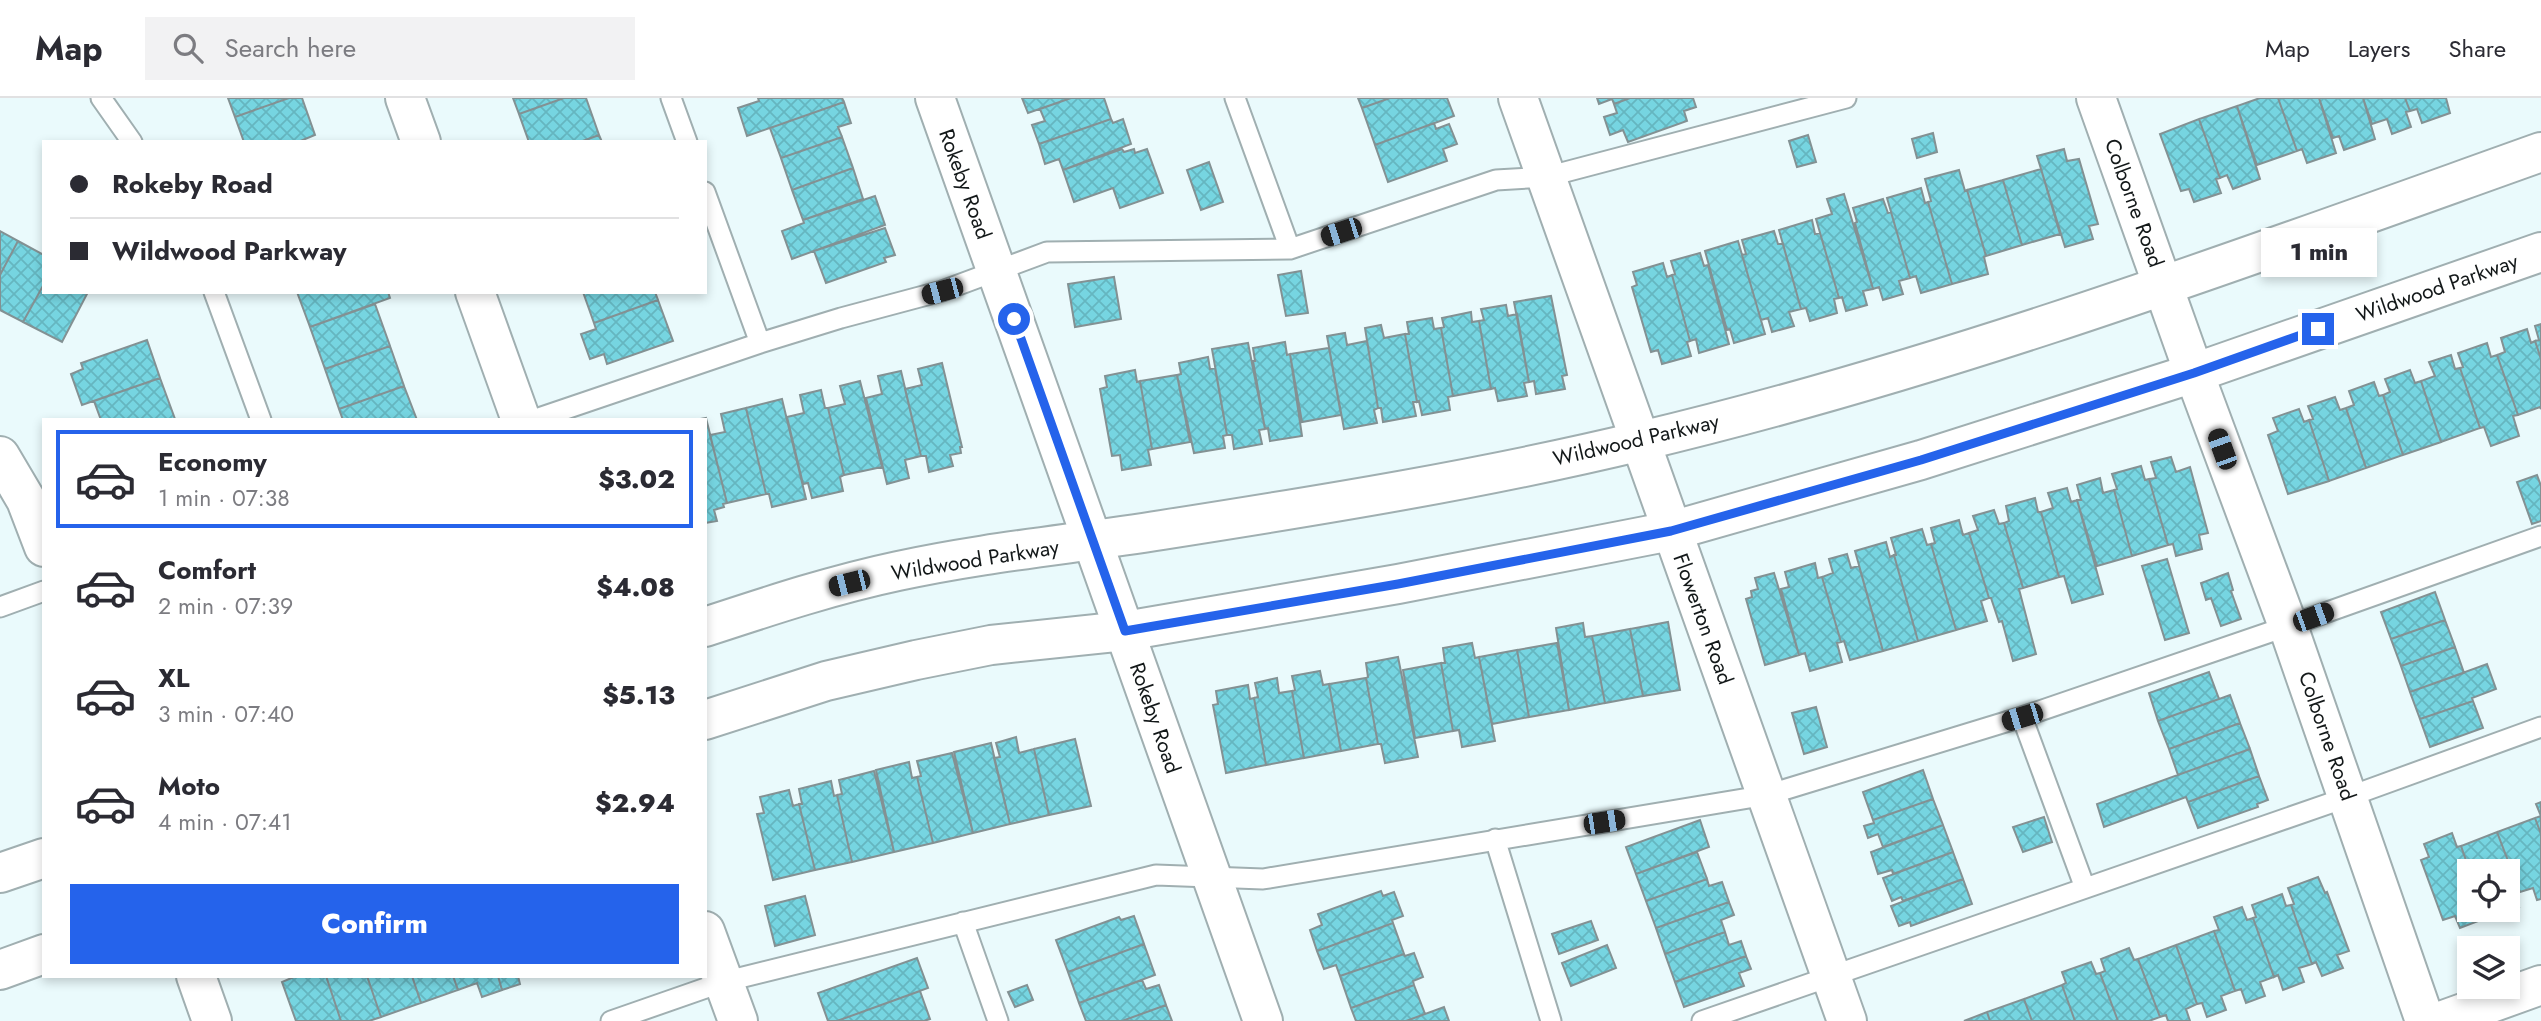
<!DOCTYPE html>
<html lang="en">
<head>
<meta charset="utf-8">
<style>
  body { margin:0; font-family:Jost,sans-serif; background:#f2f2f3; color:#2b2b33; height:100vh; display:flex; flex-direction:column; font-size:26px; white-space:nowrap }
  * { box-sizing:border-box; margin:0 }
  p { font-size:23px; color:#7c7c81 }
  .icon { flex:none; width:38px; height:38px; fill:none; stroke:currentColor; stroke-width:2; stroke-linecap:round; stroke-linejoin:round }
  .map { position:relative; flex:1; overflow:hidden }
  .sheet { position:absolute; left:42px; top:320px; width:665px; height:560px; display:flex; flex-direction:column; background:#fff; border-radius:0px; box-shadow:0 4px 10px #0003 }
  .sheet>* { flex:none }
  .guide { position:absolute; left:42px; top:42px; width:665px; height:154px; border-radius:0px; box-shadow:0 4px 10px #0003; display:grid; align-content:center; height:154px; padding:0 28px; background:#fff }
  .fabs { position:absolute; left:2457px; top:761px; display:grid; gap:14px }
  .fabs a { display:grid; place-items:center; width:63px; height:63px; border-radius:0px; background:#fff; box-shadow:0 4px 10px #0003; font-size:35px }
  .end { position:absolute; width:32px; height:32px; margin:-16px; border:9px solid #2563eb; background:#fff; box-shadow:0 0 0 4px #fff }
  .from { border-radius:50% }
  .bubble { position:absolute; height:49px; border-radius:0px; background:#fff; box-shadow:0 4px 10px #0003; font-size:23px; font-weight:800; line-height:49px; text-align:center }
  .car { position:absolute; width:21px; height:42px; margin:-21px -10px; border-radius:9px; box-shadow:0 0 5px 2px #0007; background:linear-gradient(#222 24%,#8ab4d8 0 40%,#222 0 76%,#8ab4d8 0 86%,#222 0) }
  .guide b { display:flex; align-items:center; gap:24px; height:66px; font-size:26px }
  .guide b+b { border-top:2px solid #e1e1e2 }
  .guide i { width:18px; height:18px; background:#2b2b33 }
  ul { padding:12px 0 0; list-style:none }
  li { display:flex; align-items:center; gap:21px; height:98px; margin:0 14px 10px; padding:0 14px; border:4px solid transparent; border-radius:0px }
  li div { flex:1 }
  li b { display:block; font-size:26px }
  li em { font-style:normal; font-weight:800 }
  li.active { border-color:#2563eb }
  li>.icon { width:63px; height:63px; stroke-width:1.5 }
  .primary-button { display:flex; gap:14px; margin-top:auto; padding:14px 28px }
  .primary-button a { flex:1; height:80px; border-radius:0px; background:#2563eb; color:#fff; font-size:28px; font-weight:800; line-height:80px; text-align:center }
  header { display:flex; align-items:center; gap:42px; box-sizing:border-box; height:98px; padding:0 35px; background:#fff; border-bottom:2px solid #e1e1e2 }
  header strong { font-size:33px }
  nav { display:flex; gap:38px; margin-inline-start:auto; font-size:24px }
  .search { width:490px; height:63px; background:#f2f2f3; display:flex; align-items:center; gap:18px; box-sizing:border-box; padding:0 24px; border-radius:0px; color:#7c7c81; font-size:26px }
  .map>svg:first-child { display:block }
  .building { fill:url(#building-cross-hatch); stroke:#839193; stroke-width:2 }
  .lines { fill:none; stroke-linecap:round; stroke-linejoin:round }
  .service-casing { stroke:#a0afb1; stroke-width:23 }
  .minor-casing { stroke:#a0afb1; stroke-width:42 }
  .tertiary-casing { stroke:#a0afb1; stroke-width:42 }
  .service { stroke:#fff; stroke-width:19 }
  .minor { stroke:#fff; stroke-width:38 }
  .tertiary { stroke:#fff; stroke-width:38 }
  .route { stroke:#2563eb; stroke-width:9 }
  .labels { text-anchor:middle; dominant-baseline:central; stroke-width:7; stroke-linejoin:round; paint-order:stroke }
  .street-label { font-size:21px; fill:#131819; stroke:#fff }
</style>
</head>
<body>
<header>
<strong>Map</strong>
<div class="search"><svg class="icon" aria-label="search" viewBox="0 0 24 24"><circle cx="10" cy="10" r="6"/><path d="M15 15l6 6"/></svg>Search here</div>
<nav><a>Map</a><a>Layers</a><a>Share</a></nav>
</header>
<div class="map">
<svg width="2541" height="923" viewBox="0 0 2541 923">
  <defs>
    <pattern id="building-cross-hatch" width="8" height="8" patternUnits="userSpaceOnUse" patternTransform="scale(1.75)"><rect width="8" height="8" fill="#76d5e1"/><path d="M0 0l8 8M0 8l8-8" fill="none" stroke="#65b6c0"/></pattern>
  </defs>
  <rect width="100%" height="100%" fill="#eafafc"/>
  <path class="building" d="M228,0H289L235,19Z
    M289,0H302L315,37L298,44H244L235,19Z
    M513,0H564L519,16Z
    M564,0H586L599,37L580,44H529L519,16Z
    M758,0H842L844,4L747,38L738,10L759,3Z
    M1022,0H1071L1028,15Z
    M1071,0H1104L1111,21L1039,46L1032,27L1045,23L1040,11Z
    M1358,0H1390L1362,10Z
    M1390,0H1447L1454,18L1375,47L1362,10Z
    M1597,0H1630L1614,6L1612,1L1599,6Z
    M1630,0H1693L1696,9L1684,13L1687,23L1628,44L1623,32L1610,37L1604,19L1617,15L1614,6Z
    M2260,0H2278L2297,53L2257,67L2237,8Z
    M2278,0H2319L2336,55L2307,65L2302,51L2297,53Z
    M2319,0H2363L2375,41L2344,52L2339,38L2333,40Z
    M2363,0H2405L2410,13L2406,14L2411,29L2392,36L2387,21L2372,26Z
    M2405,0H2446L2450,15L2422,25L2417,11L2410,13Z
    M844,4L851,25L838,29L842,39L781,60L770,30Z
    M2237,8L2260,81L2233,91L2227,77L2220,80L2199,21Z
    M1111,21L1113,25L1123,21L1131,46L1063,72L1059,61L1045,66L1039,46Z
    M2199,21L2220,80L2216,81L2221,95L2194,104L2189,91L2181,93L2160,36Z
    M1434,25L1436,31L1449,26L1457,46L1443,51L1447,63L1388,84L1375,47Z
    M1933,35L1937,54L1917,60L1912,41Z
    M599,37L602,44H580Z
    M1808,37L1816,64L1797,69L1789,43Z
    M842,39L853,70L792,92L781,60Z
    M1122,51L1124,54L1134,51L1135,55L1147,51L1163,95L1120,110L1113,90L1074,104L1063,72Z
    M2064,51L2067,63L2079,61L2098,126L2089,128L2093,141L2065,149L2037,58Z
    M1209,64L1223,104L1201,112L1187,72Z
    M853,70L863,101L803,122L792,92Z
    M2041,71L2060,136L2022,147L2003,82Z
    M1959,72L1965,93L1967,92L1986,158L1984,159L1988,176L1952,186L1928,104L1931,103L1925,81Z
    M2003,82L2022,147L1986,158L1967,92Z
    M1921,90L1925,105L1928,104L1952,186L1921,195L1916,178L1910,180L1887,100Z
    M1844,96L1873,191L1863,193L1867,207L1846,213L1842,199L1839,200L1816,121L1832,116L1827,101Z
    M875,98L885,127L792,161L782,133L804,125L803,122Z
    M1883,101L1888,115L1891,114L1910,180L1899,183L1903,196L1883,202L1879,189L1873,191L1855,125L1857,124L1853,110Z
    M1812,122L1815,136L1820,135L1839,200L1834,201L1837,215L1810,223L1806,210L1801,211L1779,132Z
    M885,130L895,157L884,160L886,164L826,185L814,153Z
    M0,133L18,143L0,177Z
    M1774,133L1778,146H1783L1801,211L1789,214L1794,228L1772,234L1768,220L1761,222L1742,157L1746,156L1742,142Z
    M18,143L44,157V186L23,224L0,212V177Z
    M1738,143L1765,236L1734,245L1730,231L1727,232L1705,153Z
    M1700,155L1704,168L1708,167L1729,246L1699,255L1696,241L1690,243L1672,177L1675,176L1671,163Z
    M1663,165L1667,179L1672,177L1690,243L1687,244L1691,258L1662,266L1658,252L1651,254L1632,189L1637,187L1633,174Z
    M1301,173L1308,215L1286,218L1278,177Z
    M1114,179L1121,221L1075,229L1068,186Z
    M44,186V194H88L62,244L23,224Z
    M297,194H388L390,200L310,229Z
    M583,194H655L658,202L594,225Z
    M1551,198L1567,277L1562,278L1565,291L1536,296L1534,283L1529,284L1514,204Z
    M658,202L673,243L607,266L604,256L590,261L581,236L596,231L594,225Z
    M375,206L390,248L325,271L310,229Z
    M1506,207L1508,218L1517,216L1529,284L1524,285L1527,298L1498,303L1495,290L1491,291L1479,223L1484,222L1481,211Z
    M1471,214L1472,224L1479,223L1491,291L1453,298L1441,230L1444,229L1442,220Z
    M1432,220L1434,231L1441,230L1453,298L1448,299L1450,312L1422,317L1419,303L1417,304L1405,236H1409L1407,224Z
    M2541,226V261L2535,243L2539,242L2535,228Z
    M1381,227L1384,240L1405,236L1417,304H1413L1416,318L1383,324L1381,310H1378L1365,230Z
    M2527,231L2531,245L2535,243L2541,261V311L2540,309L2518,317L2497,257L2505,254L2501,240Z
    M1345,235L1347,247L1367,243L1378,310L1374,312L1377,325L1344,331L1327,238Z
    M147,242L160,280L82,307L71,276L83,271L81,265Z
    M1285,244L1287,257L1290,256L1302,338L1270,343L1268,330L1265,331L1253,263H1255L1253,250Z
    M1248,245L1265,331L1259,332L1262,346L1234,351L1232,337H1227L1212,251Z
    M2487,245L2491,259L2497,257L2518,317L2513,318L2519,338L2491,348L2484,329L2480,330L2460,270L2463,269L2458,255Z
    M390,248L404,288L339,311L325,271Z
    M1329,250L1341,317L1302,324L1290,256Z
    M2451,257L2455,271L2460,270L2480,330L2441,344L2421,283L2435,278L2429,264Z
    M1208,259L1210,271L1215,270L1227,337L1223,338L1225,350L1194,355L1177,277L1181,276L1179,265Z
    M942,265L962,349H960L961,355L950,357L953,368L929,374L926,358H921L905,291L922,287L918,271Z
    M1135,272L1137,284L1140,283L1152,351L1148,352L1151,367L1122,372L1120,357L1112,358L1100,291L1107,289L1105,278Z
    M2410,272L2415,285L2421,283L2441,344L2403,357L2383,297L2390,294L2385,281Z
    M901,273L921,358L905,362L909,380L887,386L866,300L882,296L878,278Z
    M1177,277L1190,344L1152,351L1140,283Z
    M160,280L175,321L101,322L94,303Z
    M860,283L882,369L844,377L828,310L845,306L840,288Z
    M2374,284L2379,298L2383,297L2403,357L2366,370L2346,310L2354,307L2349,293Z
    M404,288L417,322H343L339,311Z
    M821,292L825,310H828L844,377L840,379L843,393L812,400L808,385L803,386L787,319L804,315L800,297Z
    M2335,299L2340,312L2346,310L2366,370L2329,383L2309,322L2313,321L2308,308Z
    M782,301L806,401L772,409L769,396H766L746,310Z
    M746,310L766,396L727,405L710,337L725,334L721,316Z
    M2299,311L2304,324L2309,322L2329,383L2288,396L2268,337L2278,333L2273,320Z
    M706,320L727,405L723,406L724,409L714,412L717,423L705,425V322H695Z
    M2171,359L2176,374L2190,369L2208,435L2199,437L2202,451L2176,458L2173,446L2168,447L2149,381L2156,380L2151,364Z
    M2141,368L2145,382L2149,381L2168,447L2132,458L2114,392L2117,391L2112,376Z
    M2537,377L2541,388V423L2532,426L2517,384Z
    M2100,380L2103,395L2114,392L2132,458L2097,468L2077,402H2081L2077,387Z
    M2067,390L2071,404L2077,402L2103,496L2072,505L2064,478L2059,479L2041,414L2053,410L2048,395Z
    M2035,400L2038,414H2041L2059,479L2023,490L2004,425L2009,423L2006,408Z
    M1994,412L1999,426L2004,425L2023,490L2019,491L2036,556L2013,563L2002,523L1999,524L1991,500H1989L1969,435L1978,432L1973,418Z
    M1959,422L1963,437L1969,435L1989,500L1981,503L1987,523L1956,532L1931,446L1935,445L1931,430Z
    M1922,431L1927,447L1931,446L1956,532L1918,543L1894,457H1896L1891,440Z
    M1886,444L1890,459L1894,457L1918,543L1883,553L1855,453Z
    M1847,456L1851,470L1859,468L1883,553L1850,562L1844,543L1841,544L1822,479L1833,475L1829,461Z
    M2167,461L2189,535L2165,542L2142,468Z
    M1815,465L1818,480L1822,479L1841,544L1837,545L1842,564L1810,573L1805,555L1799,557L1781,491L1789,489L1785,474Z
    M1774,475L1799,557L1765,567L1746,501L1752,499L1751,493L1758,491L1755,480Z
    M2228,475L2233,492L2231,493L2241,521L2221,528L2211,500L2206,502L2201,485Z
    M2435,494L2445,522L2391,541L2381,514Z
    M2445,522L2455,549L2401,568L2391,541Z
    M1668,524L1680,592L1643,598L1630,531Z
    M1583,525L1585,539L1592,538L1605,605L1569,612L1556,530Z
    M1630,531L1643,598L1605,605L1592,538Z
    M1472,545L1475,560L1479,559L1495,643L1462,649L1459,632L1453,633L1441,565H1445L1443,550Z
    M1557,545L1569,612L1529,619L1517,552Z
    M2455,549L2464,575L2410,594L2401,568Z
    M1517,552L1529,619L1492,626L1479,559Z
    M1398,559L1418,659L1385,665L1381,646H1378L1366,580L1368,579L1366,565Z
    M1441,565L1453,633L1415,640L1403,572Z
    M2487,566L2496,591L2472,600L2473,603L2420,621L2410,594Z
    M1320,573L1323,587L1329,586L1341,653L1304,660L1292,593L1295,592L1292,578Z
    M2209,574L2219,601L2158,623L2149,595Z
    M1277,580L1279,595L1292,593L1304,660L1266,667L1254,600L1258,599L1255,585Z
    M1366,580L1378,646L1341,653L1329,586Z
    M1248,587L1250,601L1254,600L1266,667L1226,675L1213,607L1218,606L1216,593Z
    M2230,597L2240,625L2169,651L2158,623Z
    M2473,603L2483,630L2430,649L2420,621Z
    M1816,609L1827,649L1804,656L1792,615Z
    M2240,625L2250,651L2178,677L2169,651Z
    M1016,639L1019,655L1034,651L1049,717L1010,726L994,660L1000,659L996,645Z
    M1075,641L1091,708L1049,717L1034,651Z
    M991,645L1010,726L973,735L954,654Z
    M2250,651L2259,678L2188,704L2186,699L2104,729L2097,706Z
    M952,655L973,735L933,745L917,679L921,678L917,663Z
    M909,664L912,680L917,679L933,745L894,754L876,672Z
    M1923,672L1933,701L1873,722L1863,694Z
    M874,673L894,754L852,764L837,697L842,696L839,682Z
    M2259,678L2268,702L2257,706L2258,709L2198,730L2188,704Z
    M831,683L834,698L837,697L852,764L815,772L799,706H802L799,691Z
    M789,692L793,708L799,706L815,772L773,782L757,716L764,715L760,699Z
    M1933,701L1943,727L1883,749L1878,736L1868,740L1864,728L1874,725L1873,722Z
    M2541,704V736L2535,720L2541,718L2536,706Z
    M2044,719L2052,744L2023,754L2013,729Z
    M2535,720L2541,736V801L2537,802L2533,790L2520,794L2497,734Z
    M1700,722L1709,749L1636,776L1626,749Z
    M1943,727L1953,754L1893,776L1892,772L1878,776L1871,754Z
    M2497,734L2520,794L2513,797L2519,809L2499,816L2498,812H2508V774H2470L2461,748Z
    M2452,735L2457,749L2461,748L2470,774L2469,812H2477L2481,822L2460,830L2455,818L2443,822L2421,762L2429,759L2424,746Z
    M1697,754L1707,781L1646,803L1636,776Z
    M1953,754L1963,781L1903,803L1901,799L1892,803L1883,780Z
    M2318,779L2325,795L2327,794L2349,853L2337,857L2343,870L2322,878L2316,864L2312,866L2291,807L2294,806L2288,790Z
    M1707,781L1709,788L1722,784L1729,804L1656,830L1646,803Z
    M1963,781L1972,806L1911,828L1910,824L1899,828L1891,808Z
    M1381,793L1383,798L1394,794L1403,818L1392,822L1393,825L1317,853L1310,832L1322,827L1318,816Z
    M2282,796L2286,808L2291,807L2312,866L2299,870L2304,884L2283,892L2278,877L2274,879L2253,820L2256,819L2252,807Z
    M805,798L815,837L775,848L765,808Z
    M1729,804L1734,817L1721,822L1725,834L1665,856L1656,830Z
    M2242,809L2247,822L2253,820L2274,879L2260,884L2265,898L2246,905L2241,891L2235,893L2214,833L2219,832L2214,819Z
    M1134,818L1144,846L1068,874L1056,842L1119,819L1121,822Z
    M1591,823L1598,842L1559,856L1552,836Z
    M1393,825L1404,856L1340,878L1336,867L1324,871L1317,853Z
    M2214,833L2235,893L2221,898L2226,912L2207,919L2202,905L2197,906L2176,847Z
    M1725,834L1729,847L1741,843L1746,858L1675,884L1665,856Z
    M1144,846L1155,877L1079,905L1068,874Z
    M1607,847L1616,870L1571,888L1562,865Z
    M2176,847L2197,906L2186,911L2190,923H2168L2166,917L2160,919L2138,861Z
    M2129,850L2134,862L2138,861L2160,919L2149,923H2118L2100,875L2105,873L2101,861Z
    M1414,855L1423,879L1413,883L1414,887L1351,910L1340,878L1404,856L1405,858Z
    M1746,858L1751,871L1739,875L1744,888L1684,909L1675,884Z
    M917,860L928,890L837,923H828L818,895Z
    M2091,864L2096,876L2100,875L2118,923H2075L2062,887L2066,885L2062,874Z
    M296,878H326L341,923H296L282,884Z
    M326,878H367L381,919L369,923H341Z
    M367,878H412L421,905L381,919Z
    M412,878H453L458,892L421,905Z
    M453,878H498L502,892L482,899L477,885L458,892Z
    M498,878H518L520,886L502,892Z
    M1142,882L1146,891L1159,887L1166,907L1122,923H1086L1079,905Z
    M1027,887L1033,902L1015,909L1008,894Z
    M1414,887L1425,916L1406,923H1356L1351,910Z
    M2062,887L2075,923H2032L2024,901Z
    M920,893L930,921L924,923H837Z
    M2024,901L2032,923H1990L1987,914Z
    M1166,907L1172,923H1122Z
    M1444,909L1449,923H1406Z
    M1987,914L1990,923H1964Z"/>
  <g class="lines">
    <defs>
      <path id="service" d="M101,0L132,44
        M671,0L687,44
        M1235,0L1290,151
        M705,94L760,245
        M214,194L261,322
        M533,322L760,245L841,220L942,193L1047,154L1290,151L1496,82L1546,79L1846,0
        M0,509L44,493
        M2022,619L2085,790
        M1495,741L1551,923
        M963,824L998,923
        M611,923L723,884L1156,777L1263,781L1767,697L2022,619L2288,528L2541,438
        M1702,923L2348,699L2541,629"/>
      <path id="minor" d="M405,0L421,44
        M935,0L1263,923
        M1518,0L1847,923
        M2096,0L2194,275L2288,528L2425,923
        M475,194L521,322
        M0,358L26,402L44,449
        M705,833L738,923
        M196,878L212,923
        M2441,923L2541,887"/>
      <path id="tertiary" d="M705,529C769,508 832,487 898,473C985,454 1074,446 1162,432C1322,407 1483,381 1641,343C1948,270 2244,160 2541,54
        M705,622L826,583L916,562L991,547L1125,533L1398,486L1671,433L1921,362L2194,275L2541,154
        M0,775L44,760
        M0,872L44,856"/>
    </defs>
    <use href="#service" class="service-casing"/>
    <use href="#minor" class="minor-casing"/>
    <use href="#tertiary" class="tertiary-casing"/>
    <use href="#service" class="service"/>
    <use href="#minor" class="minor"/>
    <use href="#tertiary" class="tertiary"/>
  </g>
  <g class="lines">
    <path class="route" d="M1014,221L1125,533L1398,486L1671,433L1921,362L2194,275L2318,231"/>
  </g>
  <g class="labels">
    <g class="street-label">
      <text transform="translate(965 86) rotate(70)">Rokeby Road</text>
      <text transform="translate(2134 105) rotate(70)">Colborne Road</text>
      <text transform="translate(2437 190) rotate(-19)">Wildwood Parkway</text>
      <text transform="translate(1636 342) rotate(-13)">Wildwood Parkway</text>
      <text transform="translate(975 462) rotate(-9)">Wildwood Parkway</text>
      <text transform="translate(1703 521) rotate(70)">Flowerton Road</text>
      <text transform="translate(1155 620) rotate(71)">Rokeby Road</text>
      <text transform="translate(2327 638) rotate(71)">Colborne Road</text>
    </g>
  </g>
</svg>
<div class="fabs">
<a><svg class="icon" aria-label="locate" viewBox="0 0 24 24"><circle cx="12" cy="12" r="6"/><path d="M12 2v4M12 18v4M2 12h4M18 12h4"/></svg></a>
<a><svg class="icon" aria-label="layers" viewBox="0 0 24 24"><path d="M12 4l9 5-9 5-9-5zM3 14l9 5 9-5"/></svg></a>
</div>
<i class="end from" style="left:1014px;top:221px"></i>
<i class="end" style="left:2318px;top:231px"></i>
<div class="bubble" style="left:2261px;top:130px;width:116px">1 min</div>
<i class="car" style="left:1341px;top:134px;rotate:252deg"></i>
<i class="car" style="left:942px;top:193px;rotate:255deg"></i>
<i class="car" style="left:2222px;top:351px;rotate:340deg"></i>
<i class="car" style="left:849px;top:485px;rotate:256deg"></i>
<i class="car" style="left:2313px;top:519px;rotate:70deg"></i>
<i class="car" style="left:2022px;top:619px;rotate:253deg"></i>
<i class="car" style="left:1604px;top:724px;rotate:81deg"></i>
<div class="guide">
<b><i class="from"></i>Rokeby Road</b>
<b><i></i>Wildwood Parkway</b>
</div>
<section class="sheet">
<ul>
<li class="active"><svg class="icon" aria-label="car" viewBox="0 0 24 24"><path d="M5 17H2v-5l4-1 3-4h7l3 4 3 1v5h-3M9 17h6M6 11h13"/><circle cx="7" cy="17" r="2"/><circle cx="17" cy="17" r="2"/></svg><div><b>Economy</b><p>1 min · 07:38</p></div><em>$3.02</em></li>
<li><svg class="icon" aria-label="car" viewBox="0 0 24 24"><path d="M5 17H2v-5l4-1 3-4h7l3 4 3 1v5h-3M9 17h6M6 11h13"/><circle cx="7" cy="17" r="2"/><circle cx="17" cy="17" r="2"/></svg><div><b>Comfort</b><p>2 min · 07:39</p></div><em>$4.08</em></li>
<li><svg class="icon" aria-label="car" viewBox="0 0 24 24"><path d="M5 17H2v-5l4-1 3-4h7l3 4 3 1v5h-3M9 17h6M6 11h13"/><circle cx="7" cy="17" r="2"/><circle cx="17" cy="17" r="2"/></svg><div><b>XL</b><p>3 min · 07:40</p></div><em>$5.13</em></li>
<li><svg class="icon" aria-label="car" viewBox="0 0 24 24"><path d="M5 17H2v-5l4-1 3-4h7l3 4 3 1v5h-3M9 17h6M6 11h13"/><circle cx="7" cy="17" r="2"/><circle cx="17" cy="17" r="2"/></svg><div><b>Moto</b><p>4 min · 07:41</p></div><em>$2.94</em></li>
</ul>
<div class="primary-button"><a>Confirm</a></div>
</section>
</div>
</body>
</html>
